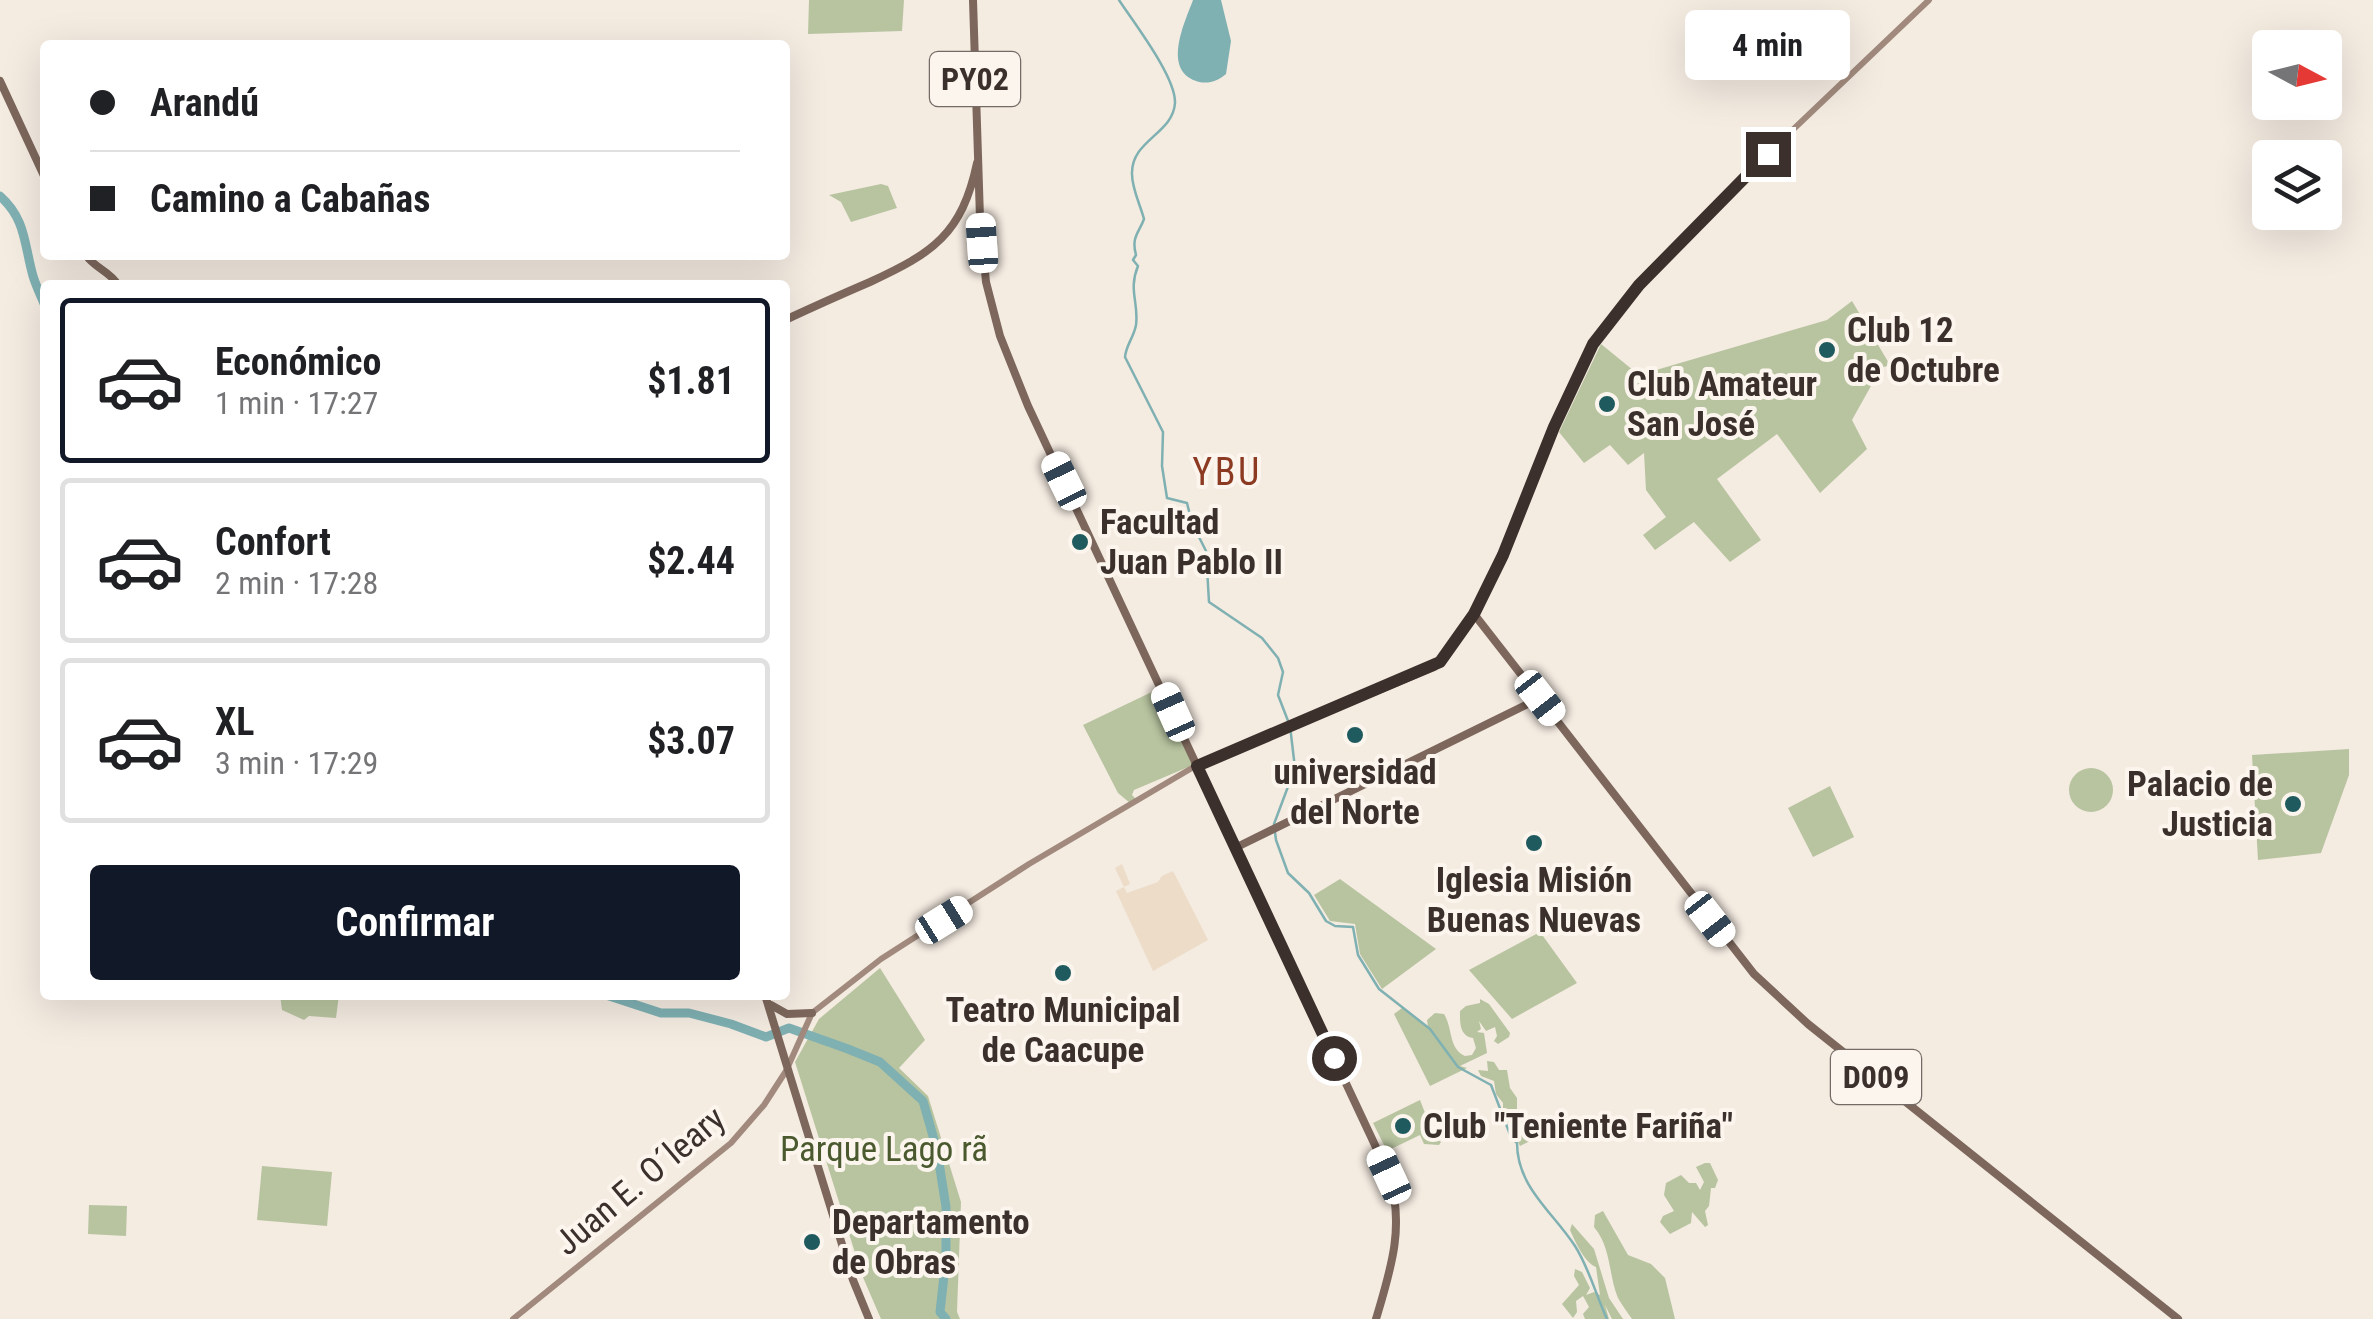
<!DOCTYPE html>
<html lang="es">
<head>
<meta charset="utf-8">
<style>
  body { margin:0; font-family:"Roboto Condensed",sans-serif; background:#f6f6f6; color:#202124; height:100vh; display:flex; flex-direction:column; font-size:38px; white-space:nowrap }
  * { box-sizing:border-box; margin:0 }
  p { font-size:32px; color:#757577 }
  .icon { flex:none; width:55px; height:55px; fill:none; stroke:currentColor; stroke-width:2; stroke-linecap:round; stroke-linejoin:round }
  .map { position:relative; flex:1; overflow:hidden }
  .details { position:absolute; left:40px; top:280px; width:750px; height:720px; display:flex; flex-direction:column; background:#fff; border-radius:10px; box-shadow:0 10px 40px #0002 }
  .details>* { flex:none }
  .banner { position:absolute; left:40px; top:40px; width:750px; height:220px; border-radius:10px; box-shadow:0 10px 40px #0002; display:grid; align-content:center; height:220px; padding:0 50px; background:#fff }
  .needle { width:65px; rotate:97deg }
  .buttons { position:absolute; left:2252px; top:30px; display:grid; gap:20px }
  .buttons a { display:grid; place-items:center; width:90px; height:90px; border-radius:10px; background:#fff; box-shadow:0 10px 40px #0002; font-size:50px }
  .end { position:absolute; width:45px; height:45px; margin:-22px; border:12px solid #3b302b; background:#fff; box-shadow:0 0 0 5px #fff }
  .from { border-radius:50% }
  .bubble { position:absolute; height:70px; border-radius:10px; background:#fff; box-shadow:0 10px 40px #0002; font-size:32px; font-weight:700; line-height:70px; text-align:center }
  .car { position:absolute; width:30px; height:60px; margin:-30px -15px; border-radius:12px; box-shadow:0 0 8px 2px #0007; background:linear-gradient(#fff 24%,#345 0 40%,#fff 0 76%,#345 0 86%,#fff 0) }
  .banner b { display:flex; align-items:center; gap:35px; height:95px; font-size:38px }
  .banner b+b { border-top:2px solid #e0e0e0 }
  .banner i { width:25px; height:25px; background:#202124 }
  ul { padding:18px 0 0; list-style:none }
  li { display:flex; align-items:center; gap:30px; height:165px; margin:0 20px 15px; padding:0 30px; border:5px solid #e0e0e0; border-radius:10px }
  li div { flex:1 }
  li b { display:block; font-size:38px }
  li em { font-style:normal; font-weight:700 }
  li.on { border-color:#111827 }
  li>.icon { width:90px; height:90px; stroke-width:1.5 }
  .button { display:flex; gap:20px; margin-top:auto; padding:20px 50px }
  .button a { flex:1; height:115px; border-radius:10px; background:#111827; color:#fff; font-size:40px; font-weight:700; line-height:115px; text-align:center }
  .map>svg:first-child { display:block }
  .green { fill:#b8c4a0 }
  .plaza { fill:#ecdcc8 }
  .water { fill:#7fb0b2 }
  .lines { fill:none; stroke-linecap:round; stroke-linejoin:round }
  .stream { stroke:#7fb0b2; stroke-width:2.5 }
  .river { stroke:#7fb0b2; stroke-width:9 }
  .secondary { stroke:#a18a7d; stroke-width:6 }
  .primary { stroke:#7d675c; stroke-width:8 }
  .route { stroke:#3b302b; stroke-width:12 }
  .poi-dot { fill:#1f5a5e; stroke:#fbf5ee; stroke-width:4 }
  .labels { text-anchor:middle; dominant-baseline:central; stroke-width:8; stroke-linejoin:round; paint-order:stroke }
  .shield { fill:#fbf5ee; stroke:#756b66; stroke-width:2.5 }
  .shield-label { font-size:32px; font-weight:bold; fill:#3b302b }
  .poi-label { font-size:35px; font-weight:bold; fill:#3b302b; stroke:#fbf5ee; text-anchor:start }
  .park-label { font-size:35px; fill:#4a5a2e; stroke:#fbf5ee }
  .street-label { font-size:35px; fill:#3b302b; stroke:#fbf5ee }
  .neighbourhood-label { font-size:38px; letter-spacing:2.5px; fill:#8c3b22; stroke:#fbf5ee }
</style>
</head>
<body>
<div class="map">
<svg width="2373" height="1319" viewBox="0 0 2373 1319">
  <rect width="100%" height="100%" fill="#f4ebe1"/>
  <path class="green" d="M809,0H904L902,31L808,34Z
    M881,184L888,186L897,208L851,222L841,202L829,195Z
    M1852,301L1890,365L1881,368L1852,420L1867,449L1820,493L1777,434L1717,479L1761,540L1730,562L1694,522L1655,550L1643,535L1666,517L1646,490L1644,453L1628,465L1610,445L1584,463L1559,432L1601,344L1639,375L1827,320Z
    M1158,689L1193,765L1134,790L1132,795L1136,799L1130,803L1118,793L1083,725Z
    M2349,749V775L2321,853L2258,860L2252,755Z
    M2069 790a22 22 0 1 1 44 0a22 22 0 1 1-44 0Z
    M1830,786L1854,837L1813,857L1788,808Z
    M1340,879L1436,949L1382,989L1360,954L1355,924L1330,921L1314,895Z
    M1540,932L1577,983L1512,1019L1469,970Z
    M880,968L925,1040L899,1068L928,1096L961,1202L957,1312L960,1319H881L862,1275L795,1062L819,1019Z
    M280,995H339L336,1018L309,1016L304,1020L282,1010Z
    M1480,999L1489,1004L1510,1033L1509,1037L1498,1044L1494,1041L1497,1036L1495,1027L1486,1031L1479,1021L1481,1029L1477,1032L1484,1033L1487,1053L1460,1066L1467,1068L1430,1086L1394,1014L1402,1008L1428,1027L1427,1020L1435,1013L1444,1014C1453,1028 1448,1048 1465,1056L1472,1055L1476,1048L1473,1038C1459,1036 1460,1021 1460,1011L1466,1006L1480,1003Z
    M1487,1061L1494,1062L1499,1070H1507L1510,1088L1517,1098V1127L1525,1128L1519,1121L1526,1116L1539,1122L1546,1131L1544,1137L1532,1134L1530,1141L1520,1146L1503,1111V1103L1496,1094L1494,1081L1481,1076L1478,1070L1488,1071Z
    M1420,1100L1434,1136L1441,1142L1439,1145L1424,1144L1420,1135L1387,1151L1373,1123Z
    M1705,1163H1710L1718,1180L1715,1188H1711L1709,1206L1705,1211L1708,1225L1705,1227L1692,1212L1691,1223L1670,1234L1660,1222L1663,1216L1674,1211L1664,1195L1666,1183L1681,1175L1689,1183H1696L1700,1190L1704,1182L1696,1167Z
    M262,1166L332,1172L327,1226L257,1220Z
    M89,1205L127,1206L126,1236L88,1234Z
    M1603,1211L1628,1255L1651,1264L1665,1278L1675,1319H1632C1627,1312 1622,1305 1618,1298C1608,1274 1612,1249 1594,1227L1595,1215Z
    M1572,1224L1594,1249L1609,1298L1623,1319H1612L1605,1305L1609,1319H1585L1583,1314L1589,1307L1583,1296L1576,1301L1577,1312L1573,1318L1562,1304L1579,1285L1574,1276L1575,1269L1582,1272L1590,1288L1586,1295L1594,1292L1600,1295L1596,1267C1584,1262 1575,1241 1570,1230Z"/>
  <path class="plaza" d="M1122,864L1130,884L1124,887L1127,893L1158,882L1162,876L1173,871L1208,940L1153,971L1116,891L1124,887L1115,868Z"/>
  <path class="water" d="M1193,0H1221L1231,41L1226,74C1218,81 1207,85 1196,81C1162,69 1185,22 1193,0Z"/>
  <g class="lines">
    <path class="stream" d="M1119,0C1134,23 1176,77 1175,103C1173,134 1131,140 1132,174C1132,189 1140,204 1144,219C1139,233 1131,237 1136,255L1133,260L1138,266C1128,290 1139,303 1136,325C1134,337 1126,345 1125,357L1163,432L1162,466L1167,498L1187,503L1192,523L1206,551L1209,602L1262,638L1278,658L1283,672L1278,695L1290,726L1295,768L1274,824L1276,840L1288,873L1309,893L1326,921L1335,926L1353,927L1358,955L1379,989L1430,1029L1458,1067L1491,1085L1511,1137L1517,1143C1517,1187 1553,1212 1575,1246C1589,1268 1596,1295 1607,1319"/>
    <path class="river" d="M0,196C26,219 24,244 33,276C36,286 41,296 45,306
      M606,995L661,1013H689L731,1024L766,1037L789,1028L848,1049L880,1062L923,1101L937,1150L946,1207V1258L940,1312L946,1319"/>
    <path class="secondary" d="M1474,614L1503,555L1572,384L1607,323L1639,285L1740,180L1929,0
      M513,1319L731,1143L764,1105L786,1071L812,1013L881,959L1029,864L1197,765"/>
    <path class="primary" d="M973,0L980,218L986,282L1000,336L1028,406L1389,1175C1405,1226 1391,1269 1376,1319
      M0,81L45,178
      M86,255C94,268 110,271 118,285
      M785,320C813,307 842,294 870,282C933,253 962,234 977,163
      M1197,765L1434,667L1446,656L1474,614L1754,974L1808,1024L2178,1319
      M1237,847L1540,698
      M765,995L853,1280L869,1319
      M771,1005L787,1014L812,1013"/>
  </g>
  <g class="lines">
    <path class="route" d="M1334,1058L1197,766L1440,662L1474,614L1503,555L1554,427L1593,344L1639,285L1768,154"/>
  </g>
  <g class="poi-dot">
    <circle cx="1827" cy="350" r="10"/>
    <circle cx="1607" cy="404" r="10"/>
    <circle cx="1080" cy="542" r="10"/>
    <circle cx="1355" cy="735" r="10"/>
    <circle cx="2293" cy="804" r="10"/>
    <circle cx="1534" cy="843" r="10"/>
    <circle cx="1063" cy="973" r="10"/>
    <circle cx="1403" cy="1126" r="10"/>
    <circle cx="812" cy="1242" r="10"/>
  </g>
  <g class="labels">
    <g class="shield">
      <rect x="930" y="52" width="90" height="54" rx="8"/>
      <rect x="1831" y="1050" width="90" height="54" rx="8"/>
    </g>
    <g class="shield-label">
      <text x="975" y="79">PY02</text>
      <text x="1876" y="1077">D009</text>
    </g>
    <g class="poi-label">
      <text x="1847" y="330">Club 12<tspan x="1847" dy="40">de Octubre</tspan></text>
      <text x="1627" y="384">Club Amateur<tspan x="1627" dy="40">San José</tspan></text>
      <text x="1100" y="522">Facultad<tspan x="1100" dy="40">Juan Pablo II</tspan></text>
      <text x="1355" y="772" text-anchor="middle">universidad<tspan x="1355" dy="40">del Norte</tspan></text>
      <text x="2273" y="784" text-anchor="end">Palacio de<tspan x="2273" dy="40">Justicia</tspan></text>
      <text x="1534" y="880" text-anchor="middle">Iglesia Misión<tspan x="1534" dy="40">Buenas Nuevas</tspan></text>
      <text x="1063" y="1010" text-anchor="middle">Teatro Municipal<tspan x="1063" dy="40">de Caacupe</tspan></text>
      <text x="1423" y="1126">Club "Teniente Fariña"</text>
      <text x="832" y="1222">Departamento<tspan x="832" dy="40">de Obras</tspan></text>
    </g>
    <g class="park-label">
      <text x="884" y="1149">Parque Lago rã</text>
    </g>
    <g class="street-label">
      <text transform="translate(640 1181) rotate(-40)">Juan E. O´leary</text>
    </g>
    <g class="neighbourhood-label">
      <text x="1227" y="472">YBU</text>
    </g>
  </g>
</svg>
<div class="buttons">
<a><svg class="needle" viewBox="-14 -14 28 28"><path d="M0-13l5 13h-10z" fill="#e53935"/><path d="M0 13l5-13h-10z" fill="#757577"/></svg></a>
<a><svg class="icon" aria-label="layers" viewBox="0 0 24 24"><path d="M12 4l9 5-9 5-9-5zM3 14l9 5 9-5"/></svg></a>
</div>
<i class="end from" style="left:1334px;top:1058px"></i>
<i class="end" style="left:1768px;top:154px"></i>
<div class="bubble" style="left:1685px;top:10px;width:165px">4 min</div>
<i class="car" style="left:982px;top:243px;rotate:356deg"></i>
<i class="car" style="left:1064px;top:481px;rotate:334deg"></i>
<i class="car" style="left:1540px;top:698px;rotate:142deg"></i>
<i class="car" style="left:1173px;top:712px;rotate:336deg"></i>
<i class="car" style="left:1710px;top:919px;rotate:142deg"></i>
<i class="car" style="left:944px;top:920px;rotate:58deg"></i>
<i class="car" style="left:1389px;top:1175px;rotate:335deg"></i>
<div class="banner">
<b><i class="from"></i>Arandú</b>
<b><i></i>Camino a Cabañas</b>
</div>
<section class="details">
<ul>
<li class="on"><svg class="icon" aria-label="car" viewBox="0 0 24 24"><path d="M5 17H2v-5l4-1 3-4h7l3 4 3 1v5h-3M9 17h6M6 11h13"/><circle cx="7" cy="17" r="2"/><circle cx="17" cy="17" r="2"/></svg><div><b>Económico</b><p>1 min · 17:27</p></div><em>$1.81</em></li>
<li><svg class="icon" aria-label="car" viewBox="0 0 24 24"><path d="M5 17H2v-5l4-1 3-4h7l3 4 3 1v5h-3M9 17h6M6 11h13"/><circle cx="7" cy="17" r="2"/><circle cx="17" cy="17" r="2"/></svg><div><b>Confort</b><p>2 min · 17:28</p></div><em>$2.44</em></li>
<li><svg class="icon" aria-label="car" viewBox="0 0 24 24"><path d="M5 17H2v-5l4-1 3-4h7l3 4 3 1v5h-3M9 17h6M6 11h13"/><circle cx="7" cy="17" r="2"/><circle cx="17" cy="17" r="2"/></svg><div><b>XL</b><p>3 min · 17:29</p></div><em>$3.07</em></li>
</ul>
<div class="button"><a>Confirmar</a></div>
</section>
</div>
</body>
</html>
